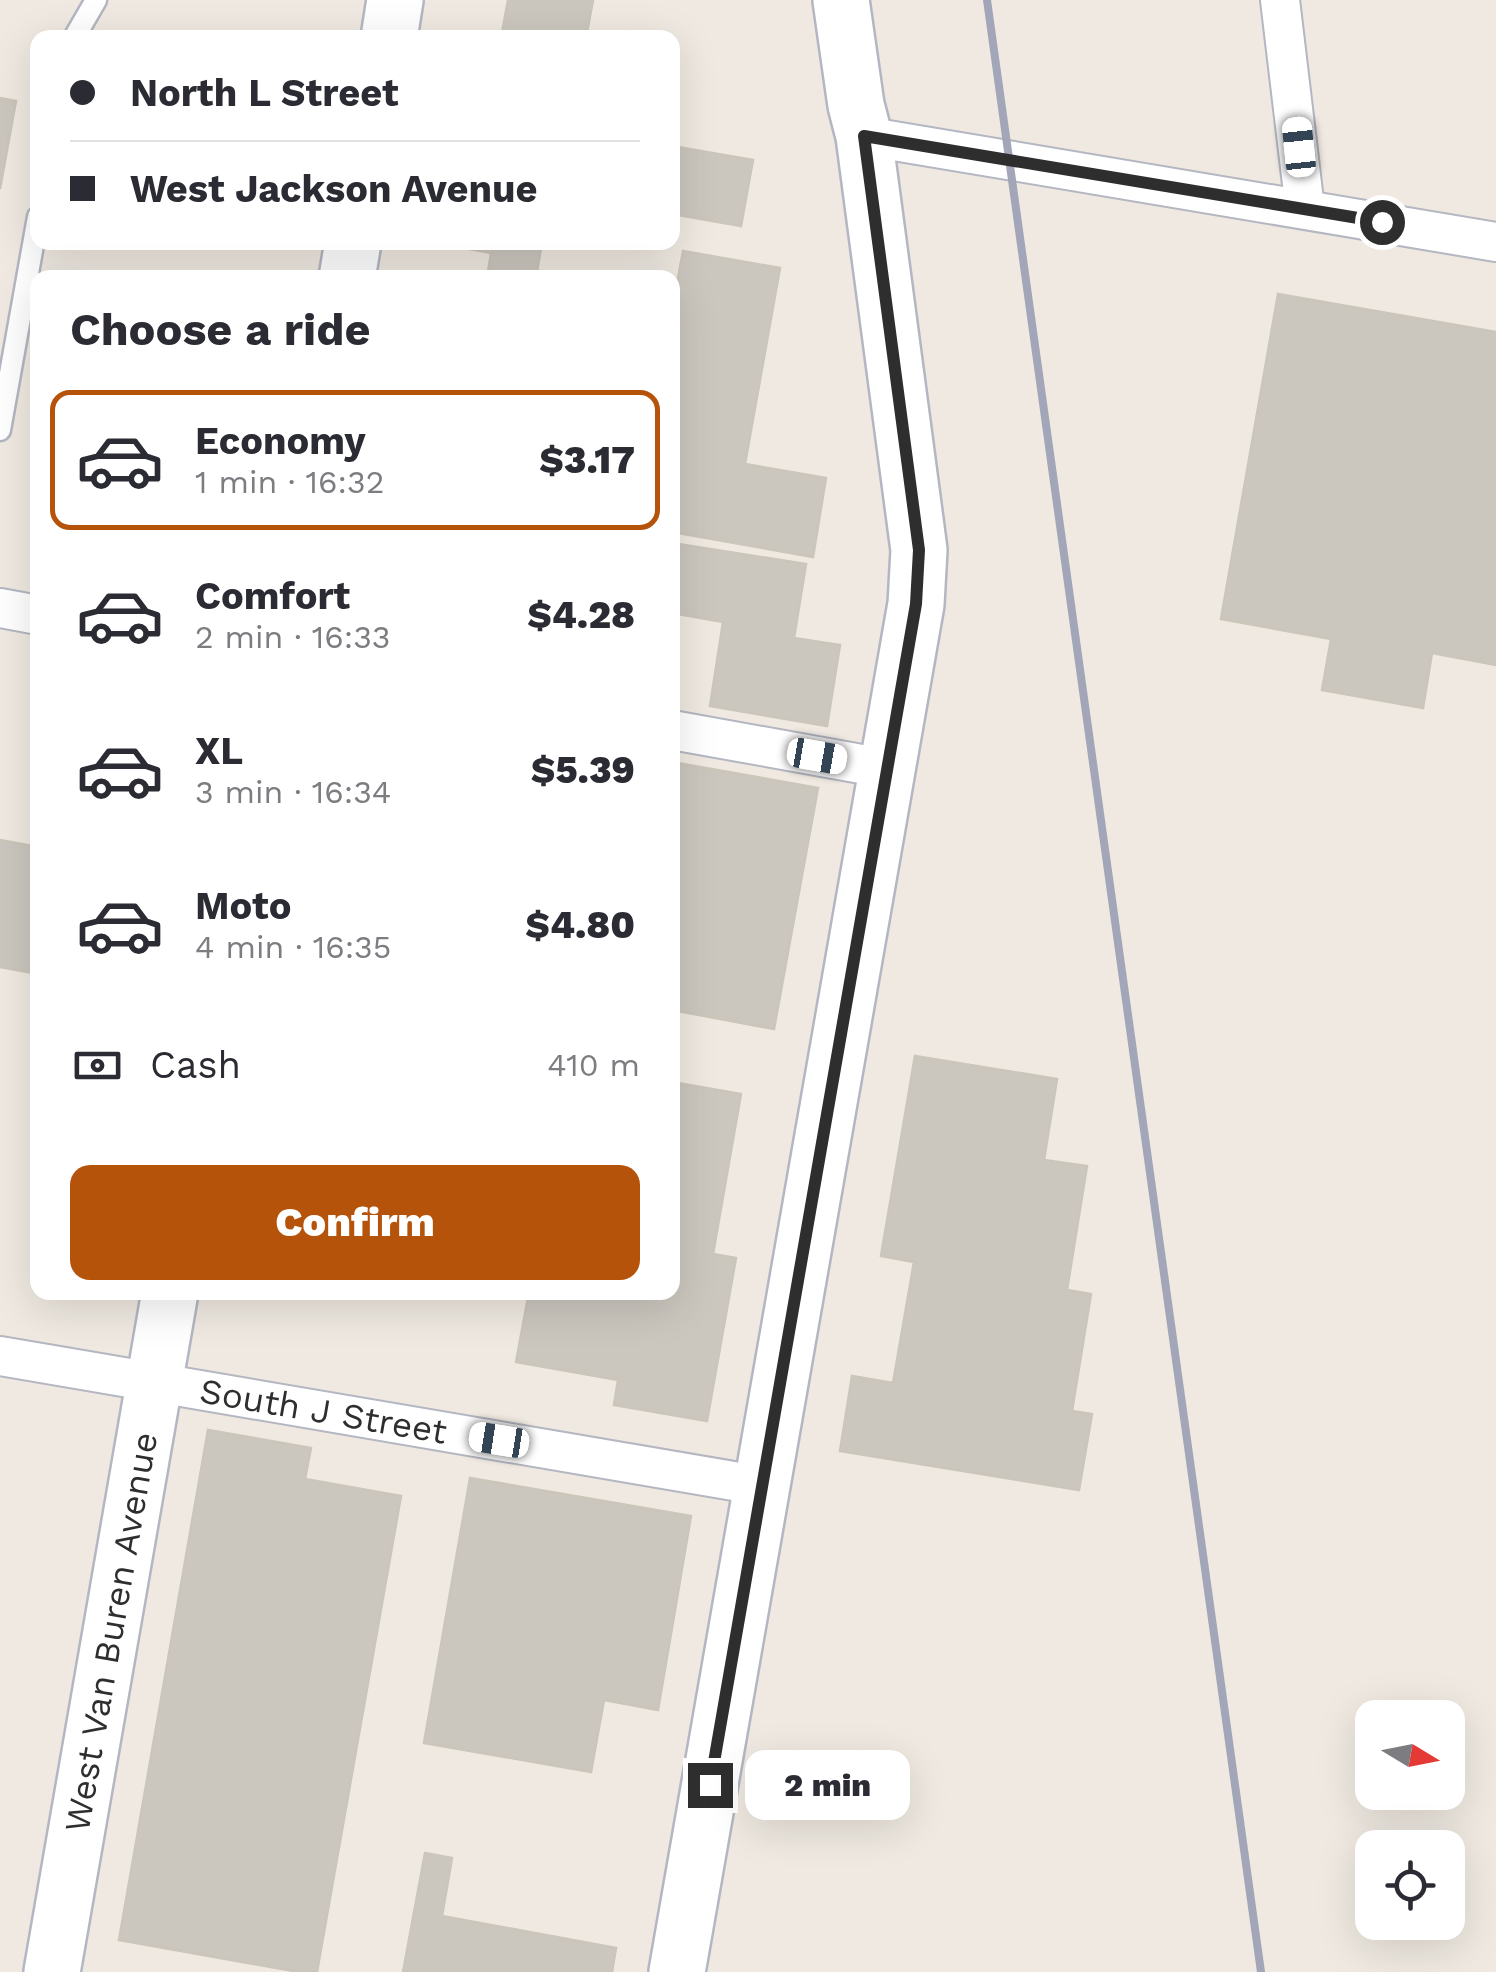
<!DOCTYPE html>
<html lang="en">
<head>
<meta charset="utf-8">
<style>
  body { margin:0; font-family:"Work Sans",sans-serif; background:#f7f7f7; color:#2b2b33; height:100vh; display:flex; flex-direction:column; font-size:38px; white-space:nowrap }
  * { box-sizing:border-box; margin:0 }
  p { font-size:32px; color:#7c7c81 }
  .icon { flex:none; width:55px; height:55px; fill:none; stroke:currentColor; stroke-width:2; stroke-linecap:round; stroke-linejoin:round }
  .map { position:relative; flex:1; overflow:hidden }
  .sheet { position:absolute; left:30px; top:270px; width:650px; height:1030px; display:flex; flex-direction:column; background:#fff; border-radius:20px; box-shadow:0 10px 40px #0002 }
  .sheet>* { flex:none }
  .guide { position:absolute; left:30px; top:30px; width:650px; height:220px; border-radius:20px; box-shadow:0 10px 40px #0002; display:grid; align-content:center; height:220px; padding:0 40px; background:#fff }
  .needle { width:65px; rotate:100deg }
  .fabs { position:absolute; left:1355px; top:1700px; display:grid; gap:20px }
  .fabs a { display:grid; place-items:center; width:110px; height:110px; border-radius:20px; background:#fff; box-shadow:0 10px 40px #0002; font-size:50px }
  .end { position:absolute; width:45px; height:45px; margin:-22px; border:12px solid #2e2e2e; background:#fff; box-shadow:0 0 0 5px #fff }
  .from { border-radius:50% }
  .bubble { position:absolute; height:70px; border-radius:20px; background:#fff; box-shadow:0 10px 40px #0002; font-size:32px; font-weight:800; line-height:70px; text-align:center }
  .car { position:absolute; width:30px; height:60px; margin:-30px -15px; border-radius:12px; box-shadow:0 0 8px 2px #0007; background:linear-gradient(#fff 24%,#345 0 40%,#fff 0 76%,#345 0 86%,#fff 0) }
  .guide b { display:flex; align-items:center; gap:35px; height:95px; font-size:38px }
  .guide b+b { border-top:2px solid #e1e1e2 }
  .guide i { width:25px; height:25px; background:#2b2b33 }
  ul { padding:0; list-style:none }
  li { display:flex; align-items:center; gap:30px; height:140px; margin:0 20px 15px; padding:0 20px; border:5px solid transparent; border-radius:20px }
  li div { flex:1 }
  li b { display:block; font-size:38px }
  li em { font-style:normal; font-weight:800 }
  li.active { border-color:#b45309 }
  li>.icon { width:90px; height:90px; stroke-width:1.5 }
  h2 { padding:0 40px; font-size:45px; line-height:120px }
  .pay { display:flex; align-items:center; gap:25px; height:110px; padding:0 40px; font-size:38px }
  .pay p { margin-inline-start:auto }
  .cta { display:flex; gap:20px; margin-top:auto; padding:20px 40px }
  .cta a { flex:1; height:115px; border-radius:20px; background:#b45309; color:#fff; font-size:40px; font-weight:800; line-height:115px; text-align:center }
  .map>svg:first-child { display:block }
  .building { fill:#cbc7bf; stroke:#cbc5ba; stroke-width:2.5 }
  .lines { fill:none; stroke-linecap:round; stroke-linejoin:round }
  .lane-casing { stroke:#b4b7c1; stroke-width:25 }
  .street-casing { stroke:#b4b7c1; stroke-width:42 }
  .secondary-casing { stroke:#b4b7c1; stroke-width:60 }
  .lane { stroke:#fff; stroke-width:20 }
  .street { stroke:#fff; stroke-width:38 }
  .secondary { stroke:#fff; stroke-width:55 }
  .rail { stroke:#a3a6b8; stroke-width:8 }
  .route { stroke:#2e2e2e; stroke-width:12 }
  .labels { text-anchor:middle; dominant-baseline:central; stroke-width:10; stroke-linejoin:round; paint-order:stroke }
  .street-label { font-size:35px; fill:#2e2e2e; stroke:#fff }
</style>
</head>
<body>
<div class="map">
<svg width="1496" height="1972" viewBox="0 0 1496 1972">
  <rect width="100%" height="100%" fill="#efe9e1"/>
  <path class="building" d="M508,0H593L586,38H501Z
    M0,98L16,101L0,189Z
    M672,146L753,160L741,226L672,214Z
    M432,242H542L536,278H487L491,253Z
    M683,251L780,268L745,464L826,478L813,557L672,532V311Z
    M1278,294L1496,332V665L1432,653L1423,708L1322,690L1331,639L1221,619Z
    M672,543L806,564L794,638L840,645L827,726L710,706L723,622L672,613Z
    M672,762L818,788L774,1029L672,1010Z
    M0,840L38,847V974L0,967Z
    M915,1056L1057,1079L1044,1160L1087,1166L1067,1290L1091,1294L1072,1411L1092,1414L1079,1490L840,1451L852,1376L893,1383L914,1262L881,1256Z
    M672,1082L741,1094L713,1254L736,1258L707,1421L614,1405L618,1380L516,1362L529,1292H672Z
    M208,1430L311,1448L305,1479L401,1496L317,1972H299L119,1940Z
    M470,1478L691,1516L658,1710L604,1700L591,1772L424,1743Z
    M425,1853L452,1858L442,1916L616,1948L612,1972H403Z"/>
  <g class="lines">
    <defs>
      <path id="lane" d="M74,38L96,0
        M0,430L38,217"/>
      <g id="street">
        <path d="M1280,0L1305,209"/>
        <path d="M864,136L1496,242"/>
        <path d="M0,608L38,615"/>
        <path d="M672,730L889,769"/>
        <path id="s1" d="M0,1356L763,1486"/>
      </g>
      <g id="secondary">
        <path d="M389,38L395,0"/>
        <path d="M347,278L353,242"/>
        <path id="s2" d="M52,1972L170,1292"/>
        <path d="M677,1972L916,604L919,550L864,136L856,105L841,0"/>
      </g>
    </defs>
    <use href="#lane" class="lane-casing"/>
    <use href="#street" class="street-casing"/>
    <use href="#secondary" class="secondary-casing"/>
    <use href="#lane" class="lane"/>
    <use href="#street" class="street"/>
    <use href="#secondary" class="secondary"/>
    <path class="rail" d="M987,0L1261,1972"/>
  </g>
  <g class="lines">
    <path class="route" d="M710,1785L916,604L919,550L864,136L1382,222"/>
  </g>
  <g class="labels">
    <g class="street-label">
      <text stroke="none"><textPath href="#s1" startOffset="328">South J Street</textPath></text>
      <text stroke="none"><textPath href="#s2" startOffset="345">West Van Buren Avenue</textPath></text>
    </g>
  </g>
</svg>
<div class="fabs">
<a><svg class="needle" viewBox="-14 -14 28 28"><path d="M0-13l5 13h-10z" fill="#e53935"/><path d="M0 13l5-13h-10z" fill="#7c7c81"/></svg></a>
<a><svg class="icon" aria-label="locate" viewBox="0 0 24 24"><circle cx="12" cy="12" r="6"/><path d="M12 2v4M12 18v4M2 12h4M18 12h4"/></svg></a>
</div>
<i class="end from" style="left:1382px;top:222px"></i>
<i class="end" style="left:710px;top:1785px"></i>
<div class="bubble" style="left:745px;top:1750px;width:165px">2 min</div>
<i class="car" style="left:1299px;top:147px;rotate:354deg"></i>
<i class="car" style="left:817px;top:756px;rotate:100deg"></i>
<i class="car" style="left:499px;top:1440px;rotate:279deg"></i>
<div class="guide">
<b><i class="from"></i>North L Street</b>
<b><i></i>West Jackson Avenue</b>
</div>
<section class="sheet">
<h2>Choose a ride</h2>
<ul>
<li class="active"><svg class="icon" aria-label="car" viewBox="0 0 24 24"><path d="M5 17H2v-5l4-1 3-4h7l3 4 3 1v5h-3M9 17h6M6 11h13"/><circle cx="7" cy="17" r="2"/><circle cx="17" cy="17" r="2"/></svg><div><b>Economy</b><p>1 min · 16:32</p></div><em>$3.17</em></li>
<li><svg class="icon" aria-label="car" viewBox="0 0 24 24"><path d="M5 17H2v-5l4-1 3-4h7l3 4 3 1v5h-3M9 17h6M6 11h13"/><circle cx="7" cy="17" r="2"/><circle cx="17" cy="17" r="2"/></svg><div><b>Comfort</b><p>2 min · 16:33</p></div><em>$4.28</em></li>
<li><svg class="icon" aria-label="car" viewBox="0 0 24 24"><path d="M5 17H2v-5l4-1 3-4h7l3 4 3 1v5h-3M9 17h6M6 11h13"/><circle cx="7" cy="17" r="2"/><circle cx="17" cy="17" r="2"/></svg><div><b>XL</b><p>3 min · 16:34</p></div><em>$5.39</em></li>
<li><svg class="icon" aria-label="car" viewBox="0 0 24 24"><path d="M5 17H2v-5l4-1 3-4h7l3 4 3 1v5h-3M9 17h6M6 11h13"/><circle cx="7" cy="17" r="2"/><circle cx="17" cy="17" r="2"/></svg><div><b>Moto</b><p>4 min · 16:35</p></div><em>$4.80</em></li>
</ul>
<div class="pay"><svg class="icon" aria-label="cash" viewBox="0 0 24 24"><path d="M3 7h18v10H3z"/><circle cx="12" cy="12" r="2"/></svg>Cash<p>410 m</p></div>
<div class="cta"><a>Confirm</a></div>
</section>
</div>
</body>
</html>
